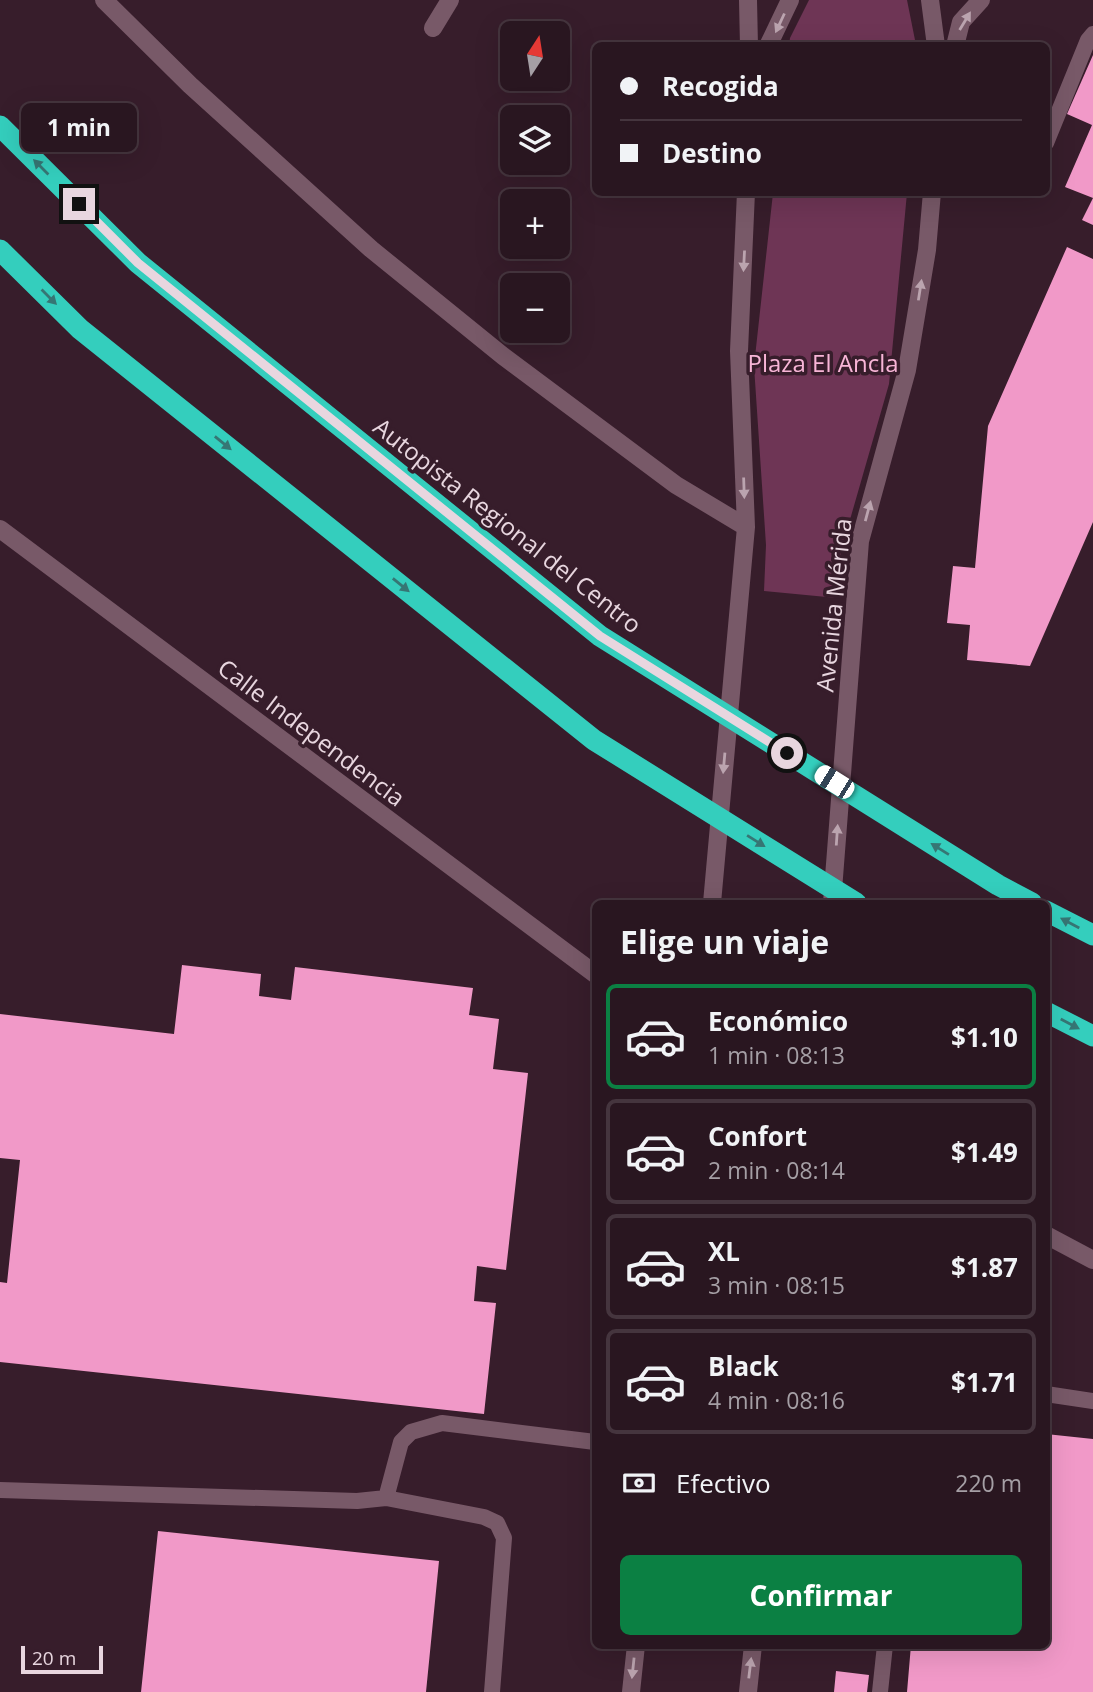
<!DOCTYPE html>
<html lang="es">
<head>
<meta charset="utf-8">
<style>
  body { margin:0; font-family:"Open Sans",sans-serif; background:#35232d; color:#f1f3f6; height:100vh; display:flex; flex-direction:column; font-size:26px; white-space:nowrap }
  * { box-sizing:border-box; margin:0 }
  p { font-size:23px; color:#a59fa5 }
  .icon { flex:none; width:38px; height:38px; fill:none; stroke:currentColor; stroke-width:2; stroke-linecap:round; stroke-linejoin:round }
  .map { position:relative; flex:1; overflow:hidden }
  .side { position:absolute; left:592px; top:900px; width:458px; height:749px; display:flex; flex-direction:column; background:#291620; border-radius:10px; box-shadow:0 7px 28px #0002,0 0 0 2px #45353e }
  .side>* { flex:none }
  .guide { position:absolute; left:592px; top:42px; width:458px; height:154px; border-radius:10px; box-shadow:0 7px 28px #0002,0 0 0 2px #45353e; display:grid; align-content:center; height:154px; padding:0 28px; background:#291620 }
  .needle { width:46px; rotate:12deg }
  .buttons { position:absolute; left:500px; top:21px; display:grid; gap:14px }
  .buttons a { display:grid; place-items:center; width:70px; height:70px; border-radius:10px; background:#291620; box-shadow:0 7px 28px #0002,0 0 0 2px #45353e; font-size:35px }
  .scale { position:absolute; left:21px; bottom:18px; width:82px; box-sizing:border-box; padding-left:7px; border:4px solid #e8d6df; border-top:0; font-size:19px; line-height:24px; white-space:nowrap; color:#e8d6df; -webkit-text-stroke:5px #371d2b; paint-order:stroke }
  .end { position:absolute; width:32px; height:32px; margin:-16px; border:9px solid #e8d6df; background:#111; box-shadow:0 0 0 4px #111 }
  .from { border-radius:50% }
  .bubble { position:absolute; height:49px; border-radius:10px; background:#291620; box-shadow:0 7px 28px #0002,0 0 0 2px #45353e; font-size:23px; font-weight:700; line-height:49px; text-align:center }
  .car { position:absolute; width:21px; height:42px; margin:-21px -10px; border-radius:9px; box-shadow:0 0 5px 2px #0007; background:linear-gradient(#fff 24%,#345 0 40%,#fff 0 76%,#345 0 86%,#fff 0) }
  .guide b { display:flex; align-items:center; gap:24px; height:66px; font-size:26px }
  .guide b+b { border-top:2px solid #45353e }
  .guide i { width:18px; height:18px; background:#f1f3f6 }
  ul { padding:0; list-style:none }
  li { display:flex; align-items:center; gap:21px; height:105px; margin:0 14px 10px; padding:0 14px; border:4px solid #45353e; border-radius:10px }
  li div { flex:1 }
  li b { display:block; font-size:26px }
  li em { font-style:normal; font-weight:700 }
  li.active { border-color:#0b8043 }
  li>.icon { width:63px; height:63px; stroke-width:1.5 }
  h2 { padding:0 28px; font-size:32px; line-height:84px }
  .pay { display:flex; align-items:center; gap:18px; height:77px; padding:0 28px; font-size:26px }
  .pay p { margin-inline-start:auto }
  .cta { display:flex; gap:14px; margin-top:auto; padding:14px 28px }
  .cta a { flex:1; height:80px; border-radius:10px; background:#0b8043; color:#fff; font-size:28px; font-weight:700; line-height:80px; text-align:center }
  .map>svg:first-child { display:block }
  .green { fill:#6e3555 }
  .building { fill:#f199c8 }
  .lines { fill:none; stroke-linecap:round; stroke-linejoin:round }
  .service { stroke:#785968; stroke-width:16 }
  .minor { stroke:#785968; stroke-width:18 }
  .tertiary { stroke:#785968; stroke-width:18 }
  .motorway { stroke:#34cebd; stroke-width:21 }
  .oneway { fill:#bba4af }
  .oneway2 { fill:#367674 }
  .route { stroke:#e8d6df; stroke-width:9 }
  .labels { text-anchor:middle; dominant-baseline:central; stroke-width:7; stroke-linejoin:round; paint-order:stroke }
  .park-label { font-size:24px; fill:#f8b5d7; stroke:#371d2b }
  .street-label { font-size:24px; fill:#e8d6df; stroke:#371d2b }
</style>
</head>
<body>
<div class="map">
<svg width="1093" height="1692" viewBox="0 0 1093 1692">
  <rect width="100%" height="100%" fill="#371d2b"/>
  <path class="green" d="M809,0H907L916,45H789L790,38Z
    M773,193H907L889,384L841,551L837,598L764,591L766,545L754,366Z"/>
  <path class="building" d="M1093,55V225L1082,220L1093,198L1065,187L1092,125L1067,114Z
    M1067,247L1093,259V522L1030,666L967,660L970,625L947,623L953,566L975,568L988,426Z
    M182,965L261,974L259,996L291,1000L295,967L473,988L469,1015L499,1019L493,1069L528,1073L506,1270L477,1266L474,1301L496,1303L484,1414L0,1362V1282L7,1283L20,1160L0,1158V1014L174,1034Z
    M1046,1434L1093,1439V1692H907L911,1645H1046Z
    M158,1531L439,1561L426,1692H141Z
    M836,1671L869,1675L867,1692H834Z"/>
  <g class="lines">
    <path class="service" d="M1046,143L1088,40L1093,34
      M1046,1394L1093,1401
      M0,1490L357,1501L386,1498L401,1442L411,1432L442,1423L595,1442
      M386,1498L484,1517L497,1523L504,1538L492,1692
      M880,1692L885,1645"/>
    <path class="minor" d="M104,0L190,85L371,249L503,356L676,485L746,527
      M748,0L749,46
      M930,0L936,46
      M433,28L450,0
      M768,46L790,0
      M0,529L595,974
      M712,903L746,527L739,351L746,192
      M832,903L860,541L907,370L927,250L932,192
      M1046,1235L1093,1260
      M631,1692L636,1645
      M748,1692L753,1645"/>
    <path class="tertiary" d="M955,46L961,22L981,0"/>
    <path class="motorway" d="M0,126L138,263L600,636L998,885L1032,903
      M0,250L80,329L594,740L856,903
      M1046,911L1093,935
      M1046,1012L1093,1036"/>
  </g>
  <defs><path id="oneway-solid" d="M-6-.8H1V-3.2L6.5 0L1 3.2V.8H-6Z" transform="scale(1.75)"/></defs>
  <g class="oneway">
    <use href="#oneway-solid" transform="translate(965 21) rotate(-59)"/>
    <use href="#oneway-solid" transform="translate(780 23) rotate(115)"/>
    <use href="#oneway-solid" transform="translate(744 261) rotate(93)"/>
    <use href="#oneway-solid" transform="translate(920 290) rotate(-81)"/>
    <use href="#oneway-solid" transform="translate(744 488) rotate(88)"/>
    <use href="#oneway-solid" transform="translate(868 511) rotate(-75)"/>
    <use href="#oneway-solid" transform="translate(724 763) rotate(95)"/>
    <use href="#oneway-solid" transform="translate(837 835) rotate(-86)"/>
    <use href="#oneway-solid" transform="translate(633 1668) rotate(96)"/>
    <use href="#oneway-solid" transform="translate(750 1668) rotate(-83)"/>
  </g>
  <g class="oneway2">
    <use href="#oneway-solid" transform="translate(41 167) rotate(-135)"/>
    <use href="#oneway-solid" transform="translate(49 297) rotate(45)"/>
    <use href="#oneway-solid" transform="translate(223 443) rotate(39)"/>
    <use href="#oneway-solid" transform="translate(401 585) rotate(39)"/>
    <use href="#oneway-solid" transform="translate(756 841) rotate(32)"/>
    <use href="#oneway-solid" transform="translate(940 849) rotate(-148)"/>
    <use href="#oneway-solid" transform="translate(1070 923) rotate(-152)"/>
    <use href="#oneway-solid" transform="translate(1070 1024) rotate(28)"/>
  </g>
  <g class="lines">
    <path class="route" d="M79,204L138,263L600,636L787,753"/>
  </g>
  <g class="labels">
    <g class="park-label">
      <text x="823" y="362">Plaza El Ancla</text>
    </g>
    <g class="street-label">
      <text transform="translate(508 525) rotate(38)">Autopista Regional del Centro</text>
      <text transform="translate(833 605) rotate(-84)">Avenida Mérida</text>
      <text transform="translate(312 732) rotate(37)">Calle Independencia</text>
    </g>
  </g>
</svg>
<div class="buttons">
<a><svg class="needle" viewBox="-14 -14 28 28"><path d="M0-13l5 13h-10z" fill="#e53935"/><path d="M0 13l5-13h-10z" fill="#a59fa5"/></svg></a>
<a><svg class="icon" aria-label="layers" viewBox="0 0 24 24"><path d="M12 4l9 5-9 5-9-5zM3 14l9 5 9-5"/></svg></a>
<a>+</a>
<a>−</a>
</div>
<div class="scale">20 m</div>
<i class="end from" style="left:787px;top:753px"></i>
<i class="end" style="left:79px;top:204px"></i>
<div class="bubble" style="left:21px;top:103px;width:116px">1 min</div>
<i class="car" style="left:834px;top:782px;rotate:302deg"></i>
<div class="guide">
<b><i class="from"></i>Recogida</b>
<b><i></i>Destino</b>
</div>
<section class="side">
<h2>Elige un viaje</h2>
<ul>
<li class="active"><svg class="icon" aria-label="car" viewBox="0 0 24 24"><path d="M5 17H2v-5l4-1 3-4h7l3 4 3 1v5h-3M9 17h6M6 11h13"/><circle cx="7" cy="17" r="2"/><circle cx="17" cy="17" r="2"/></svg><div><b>Económico</b><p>1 min · 08:13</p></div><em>$1.10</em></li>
<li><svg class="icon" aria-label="car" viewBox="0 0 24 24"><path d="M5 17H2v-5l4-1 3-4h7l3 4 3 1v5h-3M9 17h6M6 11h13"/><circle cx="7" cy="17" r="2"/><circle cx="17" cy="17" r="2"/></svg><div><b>Confort</b><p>2 min · 08:14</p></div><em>$1.49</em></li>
<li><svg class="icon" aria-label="car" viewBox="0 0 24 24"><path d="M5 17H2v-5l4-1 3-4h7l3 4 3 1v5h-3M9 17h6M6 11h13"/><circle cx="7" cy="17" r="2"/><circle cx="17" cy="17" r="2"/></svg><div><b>XL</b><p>3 min · 08:15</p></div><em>$1.87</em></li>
<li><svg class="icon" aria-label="car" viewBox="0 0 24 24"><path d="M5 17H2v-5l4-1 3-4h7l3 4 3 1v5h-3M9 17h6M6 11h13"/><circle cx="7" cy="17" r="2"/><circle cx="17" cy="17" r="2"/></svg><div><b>Black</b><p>4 min · 08:16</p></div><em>$1.71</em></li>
</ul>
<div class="pay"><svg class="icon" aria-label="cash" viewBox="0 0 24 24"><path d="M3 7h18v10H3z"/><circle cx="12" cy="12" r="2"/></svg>Efectivo<p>220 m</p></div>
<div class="cta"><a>Confirmar</a></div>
</section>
</div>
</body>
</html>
